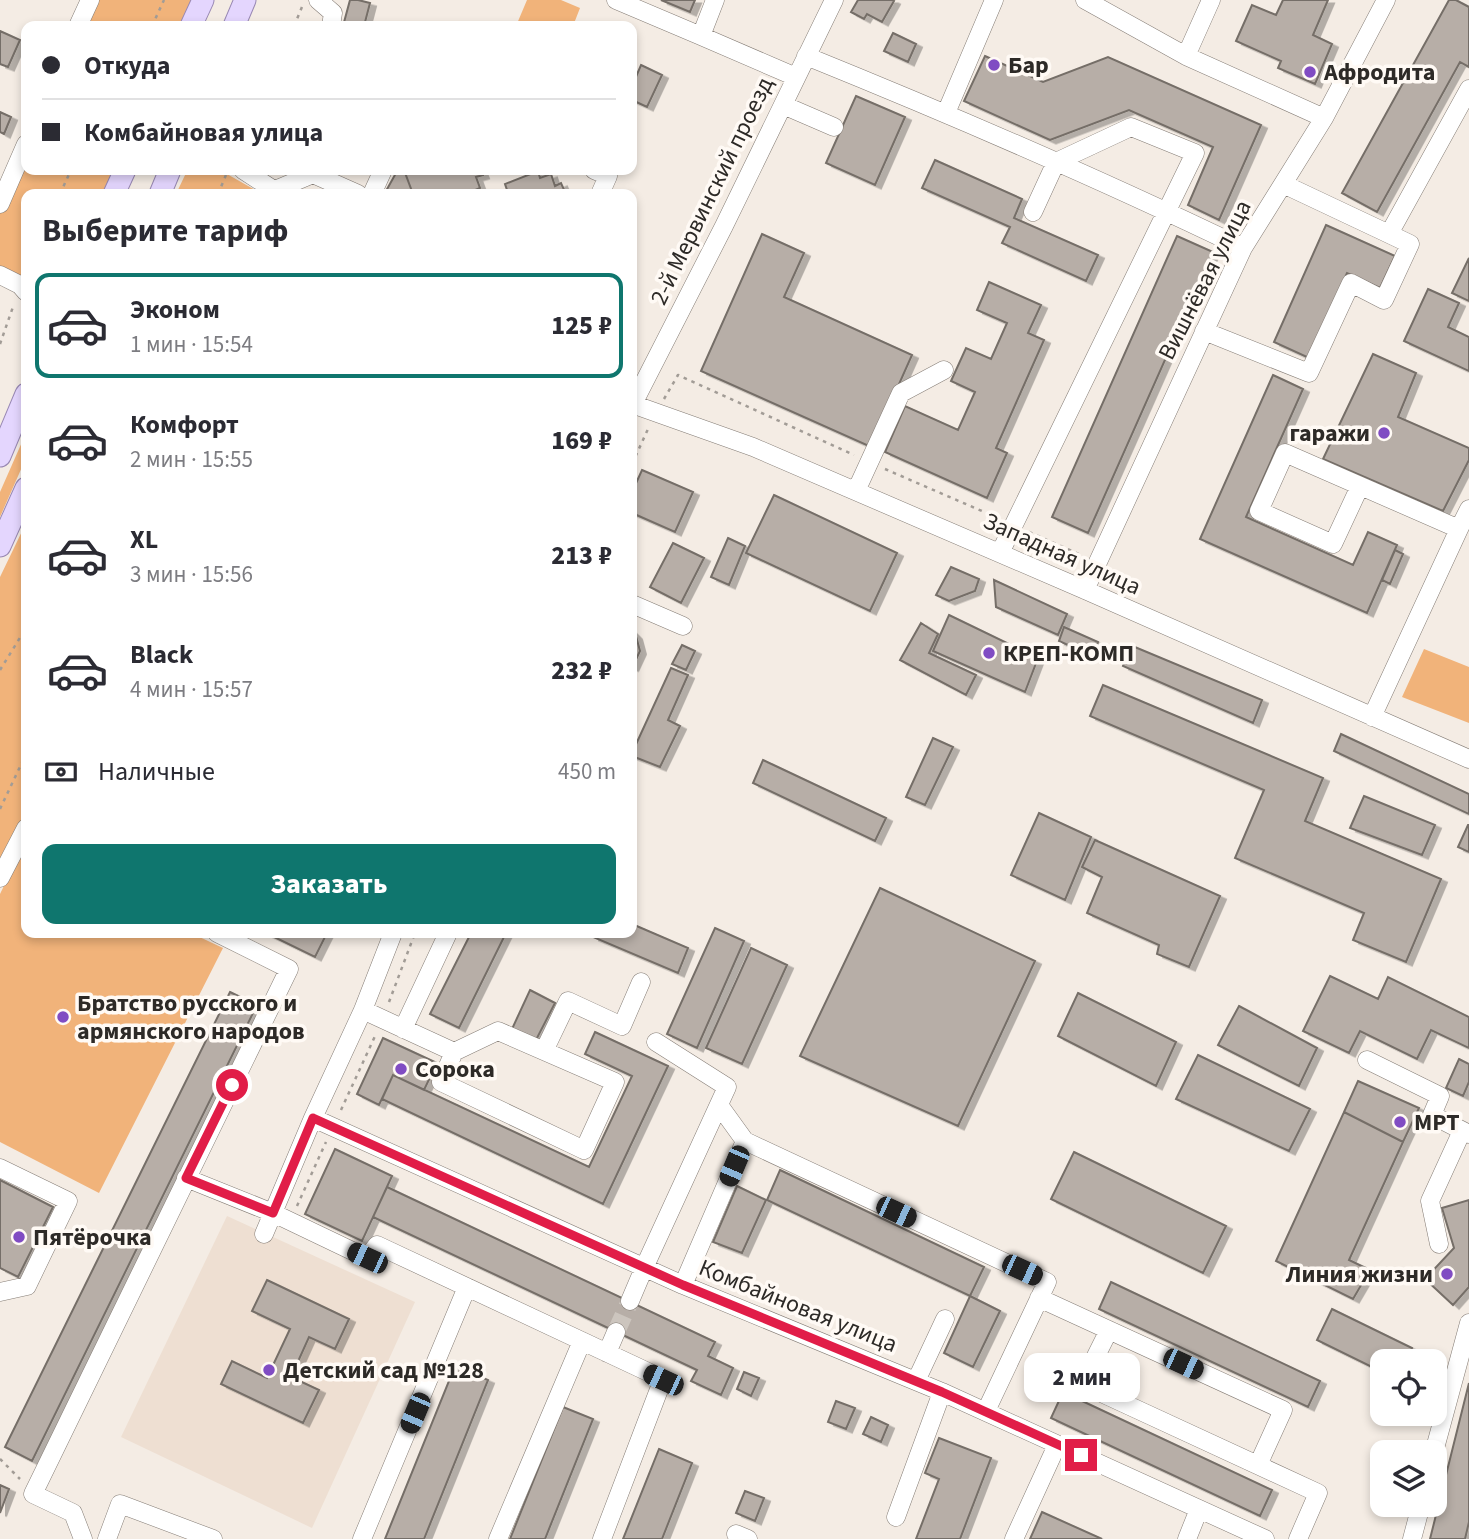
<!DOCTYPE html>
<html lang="ru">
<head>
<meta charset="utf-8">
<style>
  body { margin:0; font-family:"Source Sans 3",sans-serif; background:#f7f7f7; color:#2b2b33; height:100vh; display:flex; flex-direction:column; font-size:26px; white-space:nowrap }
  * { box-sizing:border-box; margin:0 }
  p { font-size:23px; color:#7c7c81 }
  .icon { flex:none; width:38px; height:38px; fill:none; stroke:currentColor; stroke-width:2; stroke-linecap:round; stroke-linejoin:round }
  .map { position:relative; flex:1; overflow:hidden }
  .drawer { position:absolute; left:21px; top:189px; width:616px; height:749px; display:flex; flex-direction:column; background:#fff; border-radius:14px; box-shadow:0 4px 10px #0003 }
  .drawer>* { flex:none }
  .hud { position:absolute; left:21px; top:21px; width:616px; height:154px; border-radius:14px; box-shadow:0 4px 10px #0003; display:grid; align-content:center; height:154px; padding:0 21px; background:#fff }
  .buttons { position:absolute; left:1370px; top:1349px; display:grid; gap:14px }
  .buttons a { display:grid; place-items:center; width:77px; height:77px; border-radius:14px; background:#fff; box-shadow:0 4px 10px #0003; font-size:35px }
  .end { position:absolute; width:32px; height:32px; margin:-16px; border:9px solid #e11d48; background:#fff; box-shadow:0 0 0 4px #fff }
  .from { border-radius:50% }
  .bubble { position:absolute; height:49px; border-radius:14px; background:#fff; box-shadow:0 4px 10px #0003; font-size:23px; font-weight:800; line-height:49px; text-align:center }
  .car { position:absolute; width:21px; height:42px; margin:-21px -10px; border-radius:9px; box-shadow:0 0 5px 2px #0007; background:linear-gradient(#222 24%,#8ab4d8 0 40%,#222 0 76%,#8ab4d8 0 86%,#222 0) }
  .hud b { display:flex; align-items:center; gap:24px; height:66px; font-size:26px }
  .hud b+b { border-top:2px solid #e1e1e2 }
  .hud i { width:18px; height:18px; background:#2b2b33 }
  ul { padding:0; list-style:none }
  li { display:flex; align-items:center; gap:21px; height:105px; margin:0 14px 10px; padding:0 7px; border:4px solid transparent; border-radius:14px }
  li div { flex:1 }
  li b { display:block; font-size:26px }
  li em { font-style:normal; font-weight:800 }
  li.on { border-color:#0f766e }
  li>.icon { width:63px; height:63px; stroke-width:1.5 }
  h2 { padding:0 21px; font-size:32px; line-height:84px }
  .pay { display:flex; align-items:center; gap:18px; height:77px; padding:0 21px; font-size:26px }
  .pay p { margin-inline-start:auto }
  .action { display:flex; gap:14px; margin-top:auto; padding:14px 21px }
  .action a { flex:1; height:80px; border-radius:14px; background:#0f766e; color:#fff; font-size:28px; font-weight:800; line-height:80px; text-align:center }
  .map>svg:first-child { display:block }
  .built { fill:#eedfd2 }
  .green { fill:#f1b37a }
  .building { fill:#b7aea7; stroke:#756e67; stroke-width:2; filter:url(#shadow) }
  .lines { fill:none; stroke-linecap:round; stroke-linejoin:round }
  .minor-tunnel { stroke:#ccc5be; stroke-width:18; stroke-dasharray:18 9; stroke-linecap:butt }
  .minor-casing { stroke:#857d76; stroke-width:19 }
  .major-casing { stroke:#9888b3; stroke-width:23 }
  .path { stroke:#a29c96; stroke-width:2.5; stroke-dasharray:3.5 5; stroke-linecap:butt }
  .minor { stroke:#fff; stroke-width:18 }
  .major { stroke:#e4d6fe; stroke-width:21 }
  .route { stroke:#e11d48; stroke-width:9 }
  .poi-dot { fill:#804cc3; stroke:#fffaf5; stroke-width:2.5 }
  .labels { text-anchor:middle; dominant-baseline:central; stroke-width:7; stroke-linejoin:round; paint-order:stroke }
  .poi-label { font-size:24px; font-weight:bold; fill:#2d2a27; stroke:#fffaf5; text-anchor:start }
  .street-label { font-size:24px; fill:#2d2a27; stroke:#fffaf5 }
</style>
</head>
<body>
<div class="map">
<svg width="1469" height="1539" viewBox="0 0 1469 1539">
  <defs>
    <filter id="shadow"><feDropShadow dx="6" dy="3.5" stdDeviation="0" flood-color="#0004"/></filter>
  </defs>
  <rect width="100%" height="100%" fill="#f4ece4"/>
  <path class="built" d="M227,1216L415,1302L312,1528L121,1437Z"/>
  <path class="green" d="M90,0H200L188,26H78Z
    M527,0H561L580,8L573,26H516Z
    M26,144V170H125L114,194H26V268L20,276L0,275V204Z
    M194,170H220L262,194H176L186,173Z
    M26,433V458L0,517V492Z
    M26,523V812L0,863V577Z
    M1424,649L1469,667V723L1402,697Z
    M21,851L26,854V933H191L223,948L99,1193L0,1142V894Z"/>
  <path class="building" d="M350,0H358L370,3L364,26H343Z
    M661,0H695L690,12Z
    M858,0H892L894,1L882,22L867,14L864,19L851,12Z
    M1283,0H1328L1313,35L1332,44L1315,84L1278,68L1281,61L1236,41L1252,5L1276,15Z
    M1449,0H1456L1469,7V67L1460,62L1377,212L1342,193Z
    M0,31L20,40L8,67L0,64Z
    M893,33L916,44L908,62L884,51Z
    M985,56L1043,82L1108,57L1261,125L1219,220L1188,205L1213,147L1129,110L1050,140L964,101Z
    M641,65L662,75L647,107L632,100V86Z
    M856,96L905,117L875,185L826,163Z
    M0,112L11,117L4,134L0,132Z
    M935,160L1022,199L1014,218L1098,255L1086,281L1002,243L1010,227L922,188Z
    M404,170H481L483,175L476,177L480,188L468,193L469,194H413Z
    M404,170L413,194H390L386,191L396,173Z
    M538,171L540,178L551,174L555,186L561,183L566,194H496L507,190L505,184Z
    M1326,225L1395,256L1380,288L1347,273L1309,358L1274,342Z
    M762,234L804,253L784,297L912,355L871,447L701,371Z
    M1177,236L1213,252L1088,533L1052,517Z
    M1469,258V301L1452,293Z
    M989,282L1041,305L1028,333L1044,340L996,448L1007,453L987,498L885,452L905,406L958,430L975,392L951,381L966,348L991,359L1007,323L977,310Z
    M1428,289L1459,303L1448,327L1469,337V371L1404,341Z
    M1373,354L1416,373L1398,417L1469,448V460L1443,511L1323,459Z
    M1273,375L1303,389L1246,517L1353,565L1368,532L1397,545L1367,613L1200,539Z
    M642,470L693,492L675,532L632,513V492Z
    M774,495L897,553L870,611L746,553Z
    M728,538L745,546L729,585L711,577Z
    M673,543L704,558L681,603L650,587Z
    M1395,550L1403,554L1390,584L1382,580Z
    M951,567L979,579L975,591L949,601L936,595Z
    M994,580L1067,614L1058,635L996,607Z
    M949,615L1038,658L1025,692L933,651Z
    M921,623L938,634L929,653L976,675L966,695L900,660Z
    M1064,627L1098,642L1092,656L1059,641Z
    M632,632L636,636L640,651L632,668Z
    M682,645L695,651L686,670L672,664Z
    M1130,645L1262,700L1253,723L1123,666Z
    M671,668L688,675L668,720L680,726L660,767L632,756V753Z
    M1103,685L1323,778L1305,821L1441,879L1406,962L1353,940L1364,913L1235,858L1264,790L1090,716Z
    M1341,734L1469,794V814L1334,751Z
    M933,738L953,747L925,805L906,797Z
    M763,760L886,818L875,841L753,783Z
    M1364,796L1435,825L1422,855L1350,828Z
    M1039,813L1091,837L1065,900L1011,875Z
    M1468,825H1469V852L1458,847Z
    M1095,840L1220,896L1189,967L1157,954L1159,945L1087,913L1102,877L1082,867Z
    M880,888L1035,961L958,1126L800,1056Z
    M632,924L688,948L678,973L593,937L594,933H632Z
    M715,928L744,941L697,1048L667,1034Z
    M266,933H327L315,957Z
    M471,933H506L459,1028L430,1014Z
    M751,948L787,965L742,1064L706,1048Z
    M1330,976L1378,999L1388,977L1469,1017V1048L1431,1030L1417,1059L1360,1031L1349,1053L1303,1031Z
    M530,990L555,1003L536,1040L512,1029Z
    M230,992L257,1005L32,1461L5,1447Z
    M1078,993L1176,1042L1156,1086L1058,1036Z
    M1239,1006L1317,1048L1299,1086L1218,1045Z
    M595,1032L668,1066L603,1204L382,1099L393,1075L589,1167L632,1076L585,1054Z
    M383,1038L437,1063L424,1090L393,1075L379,1105L357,1094Z
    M1198,1055L1310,1109L1289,1151L1176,1099Z
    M1459,1059L1469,1064V1082L1463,1096L1446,1088Z
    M1358,1081L1419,1108L1403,1142L1344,1112Z
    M1344,1112L1403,1142L1349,1260L1370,1270L1353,1299L1276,1261Z
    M335,1149L392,1176L362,1241L305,1214Z
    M1074,1152L1226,1226L1203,1273L1051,1199Z
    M780,1170L984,1267L970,1296L767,1200Z
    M0,1180L53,1207L18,1277L0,1268Z
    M737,1186L766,1200L742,1253L713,1242Z
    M387,1187L715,1342L708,1356L733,1368L721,1395L691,1381L697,1370L373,1217Z
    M1469,1200V1287L1453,1305L1425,1279L1454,1248L1442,1208Z
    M267,1280L349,1319L335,1349L309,1337L291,1377L319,1390L303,1423L221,1384L232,1361L267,1378L290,1329L252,1311Z
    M1111,1282L1320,1381L1308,1407L1099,1309Z
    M970,1296L1000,1311L973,1367L944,1353Z
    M1332,1309L1412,1348L1406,1362H1382V1372L1317,1340Z
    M455,1366L488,1380L424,1539H385Z
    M744,1372L759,1378L751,1396L737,1389Z
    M1469,1383V1522L1465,1539H1430Z
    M1063,1392L1272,1490L1260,1516L1051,1418Z
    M836,1401L855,1408L846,1429L828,1422Z
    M563,1407L593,1419L545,1539H510Z
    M871,1417L888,1425L881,1442L863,1434Z
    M939,1438L991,1458L960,1539H916L939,1479L925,1473Z
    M659,1449L692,1463L662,1539H623Z
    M0,1485L9,1489L0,1513Z
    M745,1491L764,1498L755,1521L736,1513Z
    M1042,1512L1102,1539H1030Z"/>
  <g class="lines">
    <path class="minor-tunnel" d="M616,1332L630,1301"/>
    <defs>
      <path id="minor" d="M318,0L333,13L331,26
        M616,0L701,36
        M715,0L701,36L796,77
        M1085,0L1186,56L1324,118
        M78,26L90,0
        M806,56C954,116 1100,179 1243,248
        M1186,56L1211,0
        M783,105L834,127
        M946,113L994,0
        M243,170L280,194
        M594,170L608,176L600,194
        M1283,184L1389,234L1469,89
        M275,190L313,174L358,194
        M372,194L383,170
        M0,204L26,144
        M0,275L20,285L26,292
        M1204,331L1309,373L1351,283L1384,300L1410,244L1389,234
        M632,404L753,447L1085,590L1469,759
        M632,406L724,226L834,0
        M1360,486L1333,544L1259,511L1285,453L1459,529L1372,717
        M856,491L901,393L944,370
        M1459,529L1469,509
        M1000,553L1195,153L1131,127L1056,162L1033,212
        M1085,590L1243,248L1324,118L1386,0
        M632,604L683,626
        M0,878L26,828
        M363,1010L454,1052
        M403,1029L448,933
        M498,1031L615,1082L584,1150L441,1082L454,1052Z
        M544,1051L568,1001L622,1026L641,982
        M1367,1060L1440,1096L1432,1115L1469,1134
        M719,1105L745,1141
        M313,1118L683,1285L942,1392L1265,1539
        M0,1168L68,1201L27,1286L0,1292
        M186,1178L273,1213L367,1258L377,1245L663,1379L602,1539
        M264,1234L313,1118L363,1010L393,933
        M1439,1244L1430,1201L1462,1131
        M683,1285L745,1141L1047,1282L986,1411
        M1039,1298L1283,1410L1258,1465
        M630,1301L644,1268L727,1087L656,1042
        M1109,1330L1082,1384L1318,1493L1298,1539
        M607,1353L616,1332
        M916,1381L945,1319
        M1434,1452L1469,1323
        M896,1517L942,1392
        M736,1534L748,1539
        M83,1539L73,1513L33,1494L289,969L217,933
        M107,1539L120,1504L213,1539
        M362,1539L467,1287
        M498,1539L582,1341
        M1014,1539L1057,1445
        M1187,1539L1199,1509
        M1412,1539L1421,1505"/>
      <path id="major" d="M191,26L203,0
        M234,26L245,0
        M114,194L125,170
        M160,194L170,170
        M0,456L26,394
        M0,546L26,488"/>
    </defs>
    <use href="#minor" class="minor-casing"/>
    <use href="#major" class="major-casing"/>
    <path class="path" d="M152,26L164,0
      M294,26L302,7
      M60,194L71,170
      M218,194L226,175
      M0,344L14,304
      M664,399L678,375L854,455
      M632,464L648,429
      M885,469L998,518
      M1029,532L1081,555
      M0,670L21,636L26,634
      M0,809L26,754
      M389,1002L415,933
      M341,1110L376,1034
      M297,1206L326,1142
      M0,1459L20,1479"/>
    <use href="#minor" class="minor"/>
    <use href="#major" class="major"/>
  </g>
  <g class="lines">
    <path class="route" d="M232,1085L186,1178L273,1213L313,1118L683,1285L942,1392L1081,1455"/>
  </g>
  <g class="poi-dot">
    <circle cx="994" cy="65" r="7"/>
    <circle cx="1310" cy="72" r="7"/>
    <circle cx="1384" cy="433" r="7"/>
    <circle cx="989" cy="653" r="7"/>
    <circle cx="63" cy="1017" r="7"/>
    <circle cx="401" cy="1069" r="7"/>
    <circle cx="1400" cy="1122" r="7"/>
    <circle cx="19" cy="1237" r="7"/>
    <circle cx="1447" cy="1274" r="7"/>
    <circle cx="269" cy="1370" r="7"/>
  </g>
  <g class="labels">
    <g class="poi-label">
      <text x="1008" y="65">Бар</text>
      <text x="1324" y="72">Афродита</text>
      <text x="1370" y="433" text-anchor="end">гаражи</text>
      <text x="1003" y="653">КРЕП-КОМП</text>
      <text x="77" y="1003">Братство русского и<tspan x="77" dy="28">армянского народов</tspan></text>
      <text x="415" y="1069">Сорока</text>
      <text x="1414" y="1122">МРТ</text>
      <text x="33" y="1237">Пятёрочка</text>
      <text x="1433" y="1274" text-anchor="end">Линия жизни</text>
      <text x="283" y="1370">Детский сад №128</text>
    </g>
    <g class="street-label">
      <text transform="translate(712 191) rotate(-64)">2-й Мервинский проезд</text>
      <text transform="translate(1205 280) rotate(-63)">Вишнёвая улица</text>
      <text transform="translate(1062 554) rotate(24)">Западная улица</text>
      <text transform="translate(798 1306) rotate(22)">Комбайновая улица</text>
    </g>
  </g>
</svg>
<div class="buttons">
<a><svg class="icon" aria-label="locate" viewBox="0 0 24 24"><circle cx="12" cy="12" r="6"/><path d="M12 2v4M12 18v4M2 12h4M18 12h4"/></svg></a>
<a><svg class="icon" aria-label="layers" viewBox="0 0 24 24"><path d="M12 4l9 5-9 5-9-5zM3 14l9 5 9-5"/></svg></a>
</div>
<i class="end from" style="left:232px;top:1085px"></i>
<i class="end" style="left:1081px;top:1455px"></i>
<div class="bubble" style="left:1024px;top:1353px;width:116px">2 мин</div>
<i class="car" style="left:734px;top:1166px;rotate:203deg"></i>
<i class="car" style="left:896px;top:1212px;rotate:115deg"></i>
<i class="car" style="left:367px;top:1258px;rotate:295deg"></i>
<i class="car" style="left:1022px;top:1270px;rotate:115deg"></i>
<i class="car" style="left:1183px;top:1364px;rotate:115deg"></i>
<i class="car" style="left:663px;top:1380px;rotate:295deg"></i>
<i class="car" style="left:415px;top:1413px;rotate:203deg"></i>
<div class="hud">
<b><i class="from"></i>Откуда</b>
<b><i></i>Комбайновая улица</b>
</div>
<section class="drawer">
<h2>Выберите тариф</h2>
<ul>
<li class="on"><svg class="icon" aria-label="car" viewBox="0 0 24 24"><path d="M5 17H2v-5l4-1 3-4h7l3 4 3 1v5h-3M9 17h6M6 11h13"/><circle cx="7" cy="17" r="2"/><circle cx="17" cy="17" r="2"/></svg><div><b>Эконом</b><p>1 мин · 15:54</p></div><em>125 ₽</em></li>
<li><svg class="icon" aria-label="car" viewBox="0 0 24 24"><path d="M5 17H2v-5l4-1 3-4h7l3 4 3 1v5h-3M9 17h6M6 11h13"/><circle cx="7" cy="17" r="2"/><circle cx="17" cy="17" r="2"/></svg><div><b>Комфорт</b><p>2 мин · 15:55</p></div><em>169 ₽</em></li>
<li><svg class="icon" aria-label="car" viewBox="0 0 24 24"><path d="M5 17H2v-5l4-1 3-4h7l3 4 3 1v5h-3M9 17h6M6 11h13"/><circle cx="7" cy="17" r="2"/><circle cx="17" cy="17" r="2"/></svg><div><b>XL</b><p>3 мин · 15:56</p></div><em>213 ₽</em></li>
<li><svg class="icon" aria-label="car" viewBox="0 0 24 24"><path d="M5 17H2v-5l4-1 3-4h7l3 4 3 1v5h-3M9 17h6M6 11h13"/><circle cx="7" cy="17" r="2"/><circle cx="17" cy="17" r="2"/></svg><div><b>Black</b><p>4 мин · 15:57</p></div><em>232 ₽</em></li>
</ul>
<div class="pay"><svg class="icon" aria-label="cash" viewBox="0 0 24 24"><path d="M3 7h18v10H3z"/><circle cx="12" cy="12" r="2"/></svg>Наличные<p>450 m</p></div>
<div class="action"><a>Заказать</a></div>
</section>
</div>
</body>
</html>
